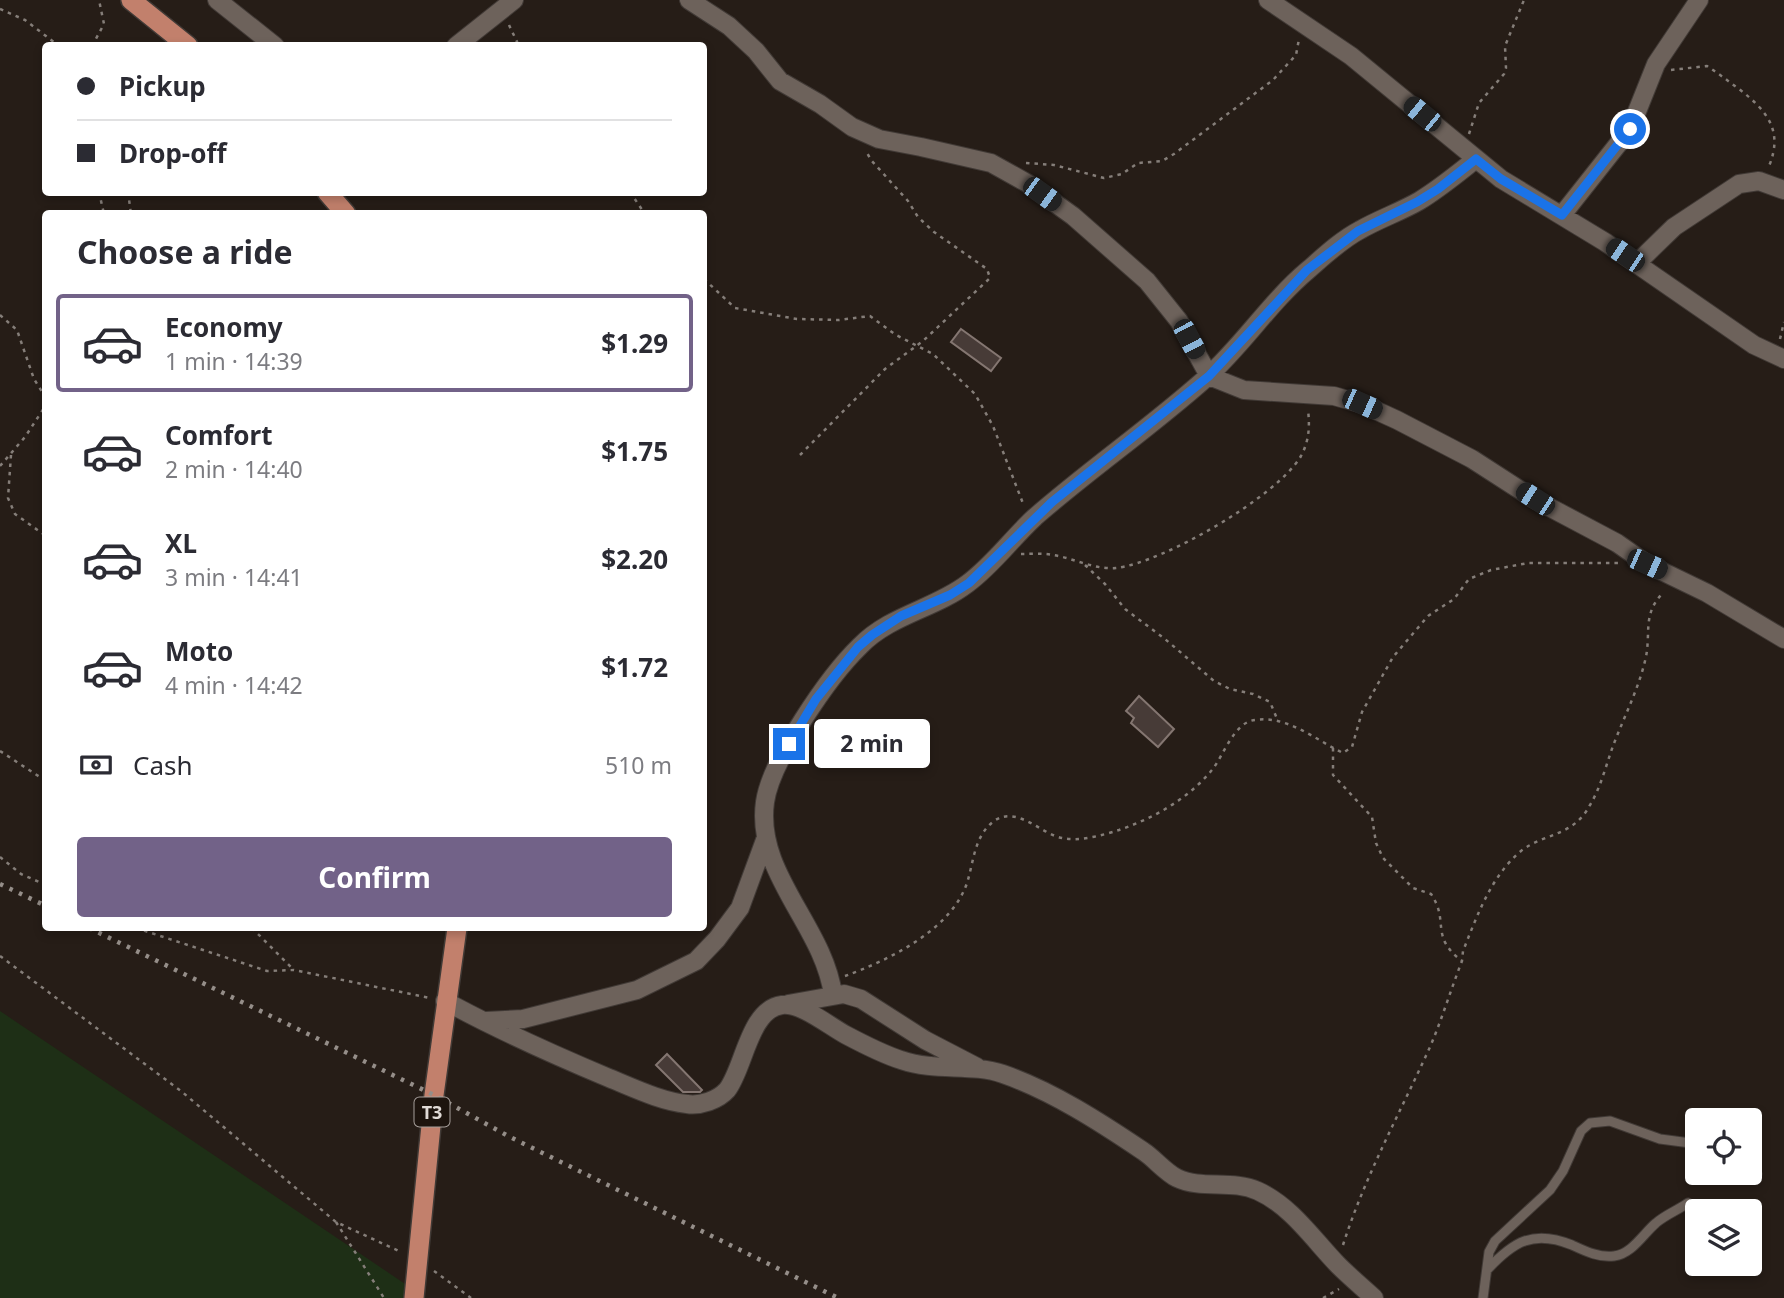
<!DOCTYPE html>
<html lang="en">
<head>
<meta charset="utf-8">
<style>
  body { margin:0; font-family:"Noto Sans",sans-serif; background:#f2f2f3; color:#2b2b33; height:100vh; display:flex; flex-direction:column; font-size:26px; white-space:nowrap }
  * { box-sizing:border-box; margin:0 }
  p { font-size:23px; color:#7c7c81 }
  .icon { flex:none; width:38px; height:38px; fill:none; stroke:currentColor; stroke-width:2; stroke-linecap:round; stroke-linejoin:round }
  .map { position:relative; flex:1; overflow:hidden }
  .drawer { position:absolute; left:42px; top:210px; width:665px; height:721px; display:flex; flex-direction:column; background:#fff; border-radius:7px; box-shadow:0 4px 10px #0003 }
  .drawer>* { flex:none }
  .guide { position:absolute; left:42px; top:42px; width:665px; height:154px; border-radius:7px; box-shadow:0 4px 10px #0003; display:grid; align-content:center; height:154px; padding:0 35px; background:#fff }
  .controls { position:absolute; left:1685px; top:1108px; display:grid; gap:14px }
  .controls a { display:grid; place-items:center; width:77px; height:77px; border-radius:7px; background:#fff; box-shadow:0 4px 10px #0003; font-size:35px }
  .end { position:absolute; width:32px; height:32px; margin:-16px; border:9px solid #1a73e8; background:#fff; box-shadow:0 0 0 4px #fff }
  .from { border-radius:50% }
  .bubble { position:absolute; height:49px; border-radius:7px; background:#fff; box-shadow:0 4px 10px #0003; font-size:23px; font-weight:700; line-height:49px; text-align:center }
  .car { position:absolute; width:21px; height:42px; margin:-21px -10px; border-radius:9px; box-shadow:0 0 5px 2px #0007; background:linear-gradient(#222 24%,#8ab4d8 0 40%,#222 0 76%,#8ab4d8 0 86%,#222 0) }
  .guide b { display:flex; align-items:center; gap:24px; height:66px; font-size:26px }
  .guide b+b { border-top:2px solid #e1e1e2 }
  .guide i { width:18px; height:18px; background:#2b2b33 }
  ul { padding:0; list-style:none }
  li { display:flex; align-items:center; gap:21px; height:98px; margin:0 14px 10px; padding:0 21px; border:4px solid transparent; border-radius:7px }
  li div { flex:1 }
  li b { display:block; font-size:26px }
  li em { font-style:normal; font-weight:700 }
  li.active { border-color:#726288 }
  li>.icon { width:63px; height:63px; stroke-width:1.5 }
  h2 { padding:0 35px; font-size:32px; line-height:84px }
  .pay { display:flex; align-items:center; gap:18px; height:77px; padding:0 35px; font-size:26px }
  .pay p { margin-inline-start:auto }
  .primary-button { display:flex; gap:14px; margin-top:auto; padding:14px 35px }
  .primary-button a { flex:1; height:80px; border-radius:7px; background:#726288; color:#fff; font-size:28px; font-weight:700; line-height:80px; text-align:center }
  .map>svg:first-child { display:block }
  .green { fill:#1e2f16 }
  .building { fill:#473b37; stroke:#847671; stroke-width:2 }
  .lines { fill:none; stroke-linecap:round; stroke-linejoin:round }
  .service-casing { stroke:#413a36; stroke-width:11 }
  .minor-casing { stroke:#413a36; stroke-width:20 }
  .trunk-casing { stroke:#413a36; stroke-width:22 }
  .path { stroke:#857e79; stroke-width:2.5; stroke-dasharray:3.5 5; stroke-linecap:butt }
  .service { stroke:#6d625b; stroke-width:9 }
  .minor { stroke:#6d625b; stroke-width:18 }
  .trunk { stroke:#c2806c; stroke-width:19 }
  .rail { stroke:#958e89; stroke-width:4.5; stroke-dasharray:3.5 7; stroke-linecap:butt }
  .route { stroke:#1a73e8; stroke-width:9 }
  .labels { text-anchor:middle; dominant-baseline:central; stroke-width:6; stroke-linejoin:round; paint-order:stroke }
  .shield { fill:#1d140e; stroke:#a69f9b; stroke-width:2 }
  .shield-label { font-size:18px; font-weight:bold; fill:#e1dbd7 }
</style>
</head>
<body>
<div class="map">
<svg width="1784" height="1298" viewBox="0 0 1784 1298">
  <rect width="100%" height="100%" fill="#261d17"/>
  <path class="green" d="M0,1011L426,1298H0Z"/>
  <path class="building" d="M961,329L1001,358L991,371L951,342Z
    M1139,696L1174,729L1158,747L1131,723L1134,718L1126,711Z
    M667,1054L702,1090L700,1092H683L656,1065Z"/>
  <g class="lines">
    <defs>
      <path id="service" d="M1750,1169L1757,1174
        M1487,1270C1513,1242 1533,1229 1572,1245C1585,1251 1599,1258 1614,1256C1632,1254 1643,1234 1656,1223C1665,1215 1678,1210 1688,1203
        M1483,1298L1489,1252L1495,1241L1550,1190L1563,1171L1581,1131L1590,1123L1610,1121L1660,1139L1698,1144"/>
      <path id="minor" d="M217,0L275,46
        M689,0L729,26L756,51L780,81L820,104L852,127L879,139L921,147L991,163L1027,183L1073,216L1147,281L1179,321L1209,376L1244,390L1334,396L1362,404L1397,420L1472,459L1534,499L1617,543L1647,564L1707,593L1784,639
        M1268,0L1351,56L1501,179L1605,242L1754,345L1784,359
        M456,46L514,0
        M1562,215L1630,129L1656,64L1699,0
        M1637,263L1674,227L1739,184L1759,181L1784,190
        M833,995C824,926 755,874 765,802C771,760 829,676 860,646C890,615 934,609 967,584C993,565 1012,538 1035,517C1090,469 1151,427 1206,378C1243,345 1270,302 1308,270C1324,256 1341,240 1360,230C1379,219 1400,212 1419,201C1439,189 1457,174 1476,159
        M445,1001C498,1030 554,1055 609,1078C634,1088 660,1101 687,1104C701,1106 718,1100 727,1090C744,1069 749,1009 782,1005C802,1003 829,1026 846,1035C863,1044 882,1054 901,1060C936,1072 971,1063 1003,1074C1052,1091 1100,1122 1143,1151C1154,1158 1165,1172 1177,1178C1202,1190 1232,1179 1258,1191C1291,1206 1313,1239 1338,1265C1349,1276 1362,1287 1374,1298
        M788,1004L844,994L861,999L925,1040L977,1067
        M486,1021L523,1019L637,990L696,961L717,939L740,908L765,840"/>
      <path id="trunk" d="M131,0L188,46
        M327,192L346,214
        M414,1298L434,1095L457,928"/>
    </defs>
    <use href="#service" class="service-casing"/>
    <use href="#minor" class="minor-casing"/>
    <use href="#trunk" class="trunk-casing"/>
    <path class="path" d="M0,9L25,20L59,46
      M509,25L519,46
      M92,46L104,24L99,0
      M1671,70L1707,66C1718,73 1728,81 1739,89C1766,110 1784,130 1769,166
      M1469,134L1479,103L1504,74L1506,68L1505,46L1524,0
      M1026,163L1054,165L1104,178L1122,174L1138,163L1162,161L1174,154L1273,80L1296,55L1299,39
      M99,192L104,214
      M128,192L131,214
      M630,192L645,214
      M704,279L735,308L797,319L839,320L870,316L896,335L933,354L975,394L993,426L1024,506
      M0,315L17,330L34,379L46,398
      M1780,339L1784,322
      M11,455L8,498L15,514L46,536
      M800,455L885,369L923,341L990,278L987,269L934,232L918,217L908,201L871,160L866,151
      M0,466L25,437L46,405
      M1021,554C1031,554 1043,553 1053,555C1073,558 1095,570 1116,568C1162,563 1277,497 1301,456C1309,441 1310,427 1308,410
      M1085,565L1105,584L1125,609L1165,639L1214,681L1230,689L1253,694L1270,702L1278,721
      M1333,748V775L1372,817L1376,843L1383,858L1413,888L1431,894C1450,922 1429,936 1462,961
      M0,751L46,781
      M0,857L21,874L46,885
      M136,928L267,971L294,970L430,998
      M252,928L294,970
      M0,956L181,1091L336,1222L401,1252
      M845,976C889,960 951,930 967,883C974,861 974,836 994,821C1017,805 1041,834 1062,838C1079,842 1103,835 1119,830C1154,818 1188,799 1212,770C1224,755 1234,722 1255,720C1287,715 1316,740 1343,753L1352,747L1362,712L1393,657L1428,616L1454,599L1469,579L1491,570L1528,563H1618
      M336,1222L384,1298
      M1343,1245C1365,1176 1400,1113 1430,1047C1442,1019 1451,989 1462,961L1463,951C1477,916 1491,876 1521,851C1546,832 1573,837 1590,805C1601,787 1606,765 1613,746C1624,717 1638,690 1645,661C1652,634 1641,614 1664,592
      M434,1271L471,1298
      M1323,1298L1339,1289"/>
    <use href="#service" class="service"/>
    <use href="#minor" class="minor"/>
    <use href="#trunk" class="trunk"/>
    <path class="rail" d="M0,884L46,906
      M89,928L434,1095L508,1136L838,1298"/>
  </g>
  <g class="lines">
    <path class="route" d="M789,744L816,699L858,647L872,635L901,616L950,595L969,583L1052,502L1209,376L1307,270L1358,231L1417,202L1438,189L1476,159L1501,179L1562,215L1630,129"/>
  </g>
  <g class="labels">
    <rect class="shield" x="414.5" y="1097.5" width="35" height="29" rx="5"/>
    <g class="shield-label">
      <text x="432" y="1112">T3</text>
    </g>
  </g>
</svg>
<div class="controls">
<a><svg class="icon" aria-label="locate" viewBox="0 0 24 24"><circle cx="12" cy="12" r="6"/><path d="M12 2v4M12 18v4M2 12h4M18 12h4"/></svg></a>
<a><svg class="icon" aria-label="layers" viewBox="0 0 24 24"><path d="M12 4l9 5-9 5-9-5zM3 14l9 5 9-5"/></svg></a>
</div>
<i class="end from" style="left:1630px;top:129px"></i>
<i class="end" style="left:789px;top:744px"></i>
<div class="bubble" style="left:814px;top:719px;width:116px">2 min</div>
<i class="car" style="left:1422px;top:114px;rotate:309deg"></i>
<i class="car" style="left:1042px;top:194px;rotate:126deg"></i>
<i class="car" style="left:1625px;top:255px;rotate:304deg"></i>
<i class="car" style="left:1189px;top:339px;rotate:152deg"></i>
<i class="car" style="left:1362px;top:404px;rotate:114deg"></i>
<i class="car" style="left:1535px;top:499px;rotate:303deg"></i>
<i class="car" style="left:1647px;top:564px;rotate:114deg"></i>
<div class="guide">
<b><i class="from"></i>Pickup</b>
<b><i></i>Drop-off</b>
</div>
<section class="drawer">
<h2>Choose a ride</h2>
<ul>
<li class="active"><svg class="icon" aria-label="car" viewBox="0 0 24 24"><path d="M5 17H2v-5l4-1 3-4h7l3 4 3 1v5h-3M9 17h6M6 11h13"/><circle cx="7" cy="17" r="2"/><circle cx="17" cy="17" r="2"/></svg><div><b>Economy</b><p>1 min · 14:39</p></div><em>$1.29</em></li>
<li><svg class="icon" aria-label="car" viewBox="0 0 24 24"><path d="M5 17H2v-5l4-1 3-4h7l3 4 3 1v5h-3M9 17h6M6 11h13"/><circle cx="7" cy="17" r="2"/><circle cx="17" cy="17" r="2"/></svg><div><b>Comfort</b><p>2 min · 14:40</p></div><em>$1.75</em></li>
<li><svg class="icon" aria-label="car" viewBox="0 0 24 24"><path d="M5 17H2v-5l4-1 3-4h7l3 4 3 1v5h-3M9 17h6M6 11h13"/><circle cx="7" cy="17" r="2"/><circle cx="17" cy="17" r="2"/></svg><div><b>XL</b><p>3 min · 14:41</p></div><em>$2.20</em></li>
<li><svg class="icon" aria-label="car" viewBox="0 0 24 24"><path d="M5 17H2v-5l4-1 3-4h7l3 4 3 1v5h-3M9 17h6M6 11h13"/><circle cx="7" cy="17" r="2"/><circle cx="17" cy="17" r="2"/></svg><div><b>Moto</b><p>4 min · 14:42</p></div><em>$1.72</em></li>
</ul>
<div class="pay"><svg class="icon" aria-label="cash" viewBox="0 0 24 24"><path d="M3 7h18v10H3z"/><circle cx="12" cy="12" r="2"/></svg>Cash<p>510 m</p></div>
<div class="primary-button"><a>Confirm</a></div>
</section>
</div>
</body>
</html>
